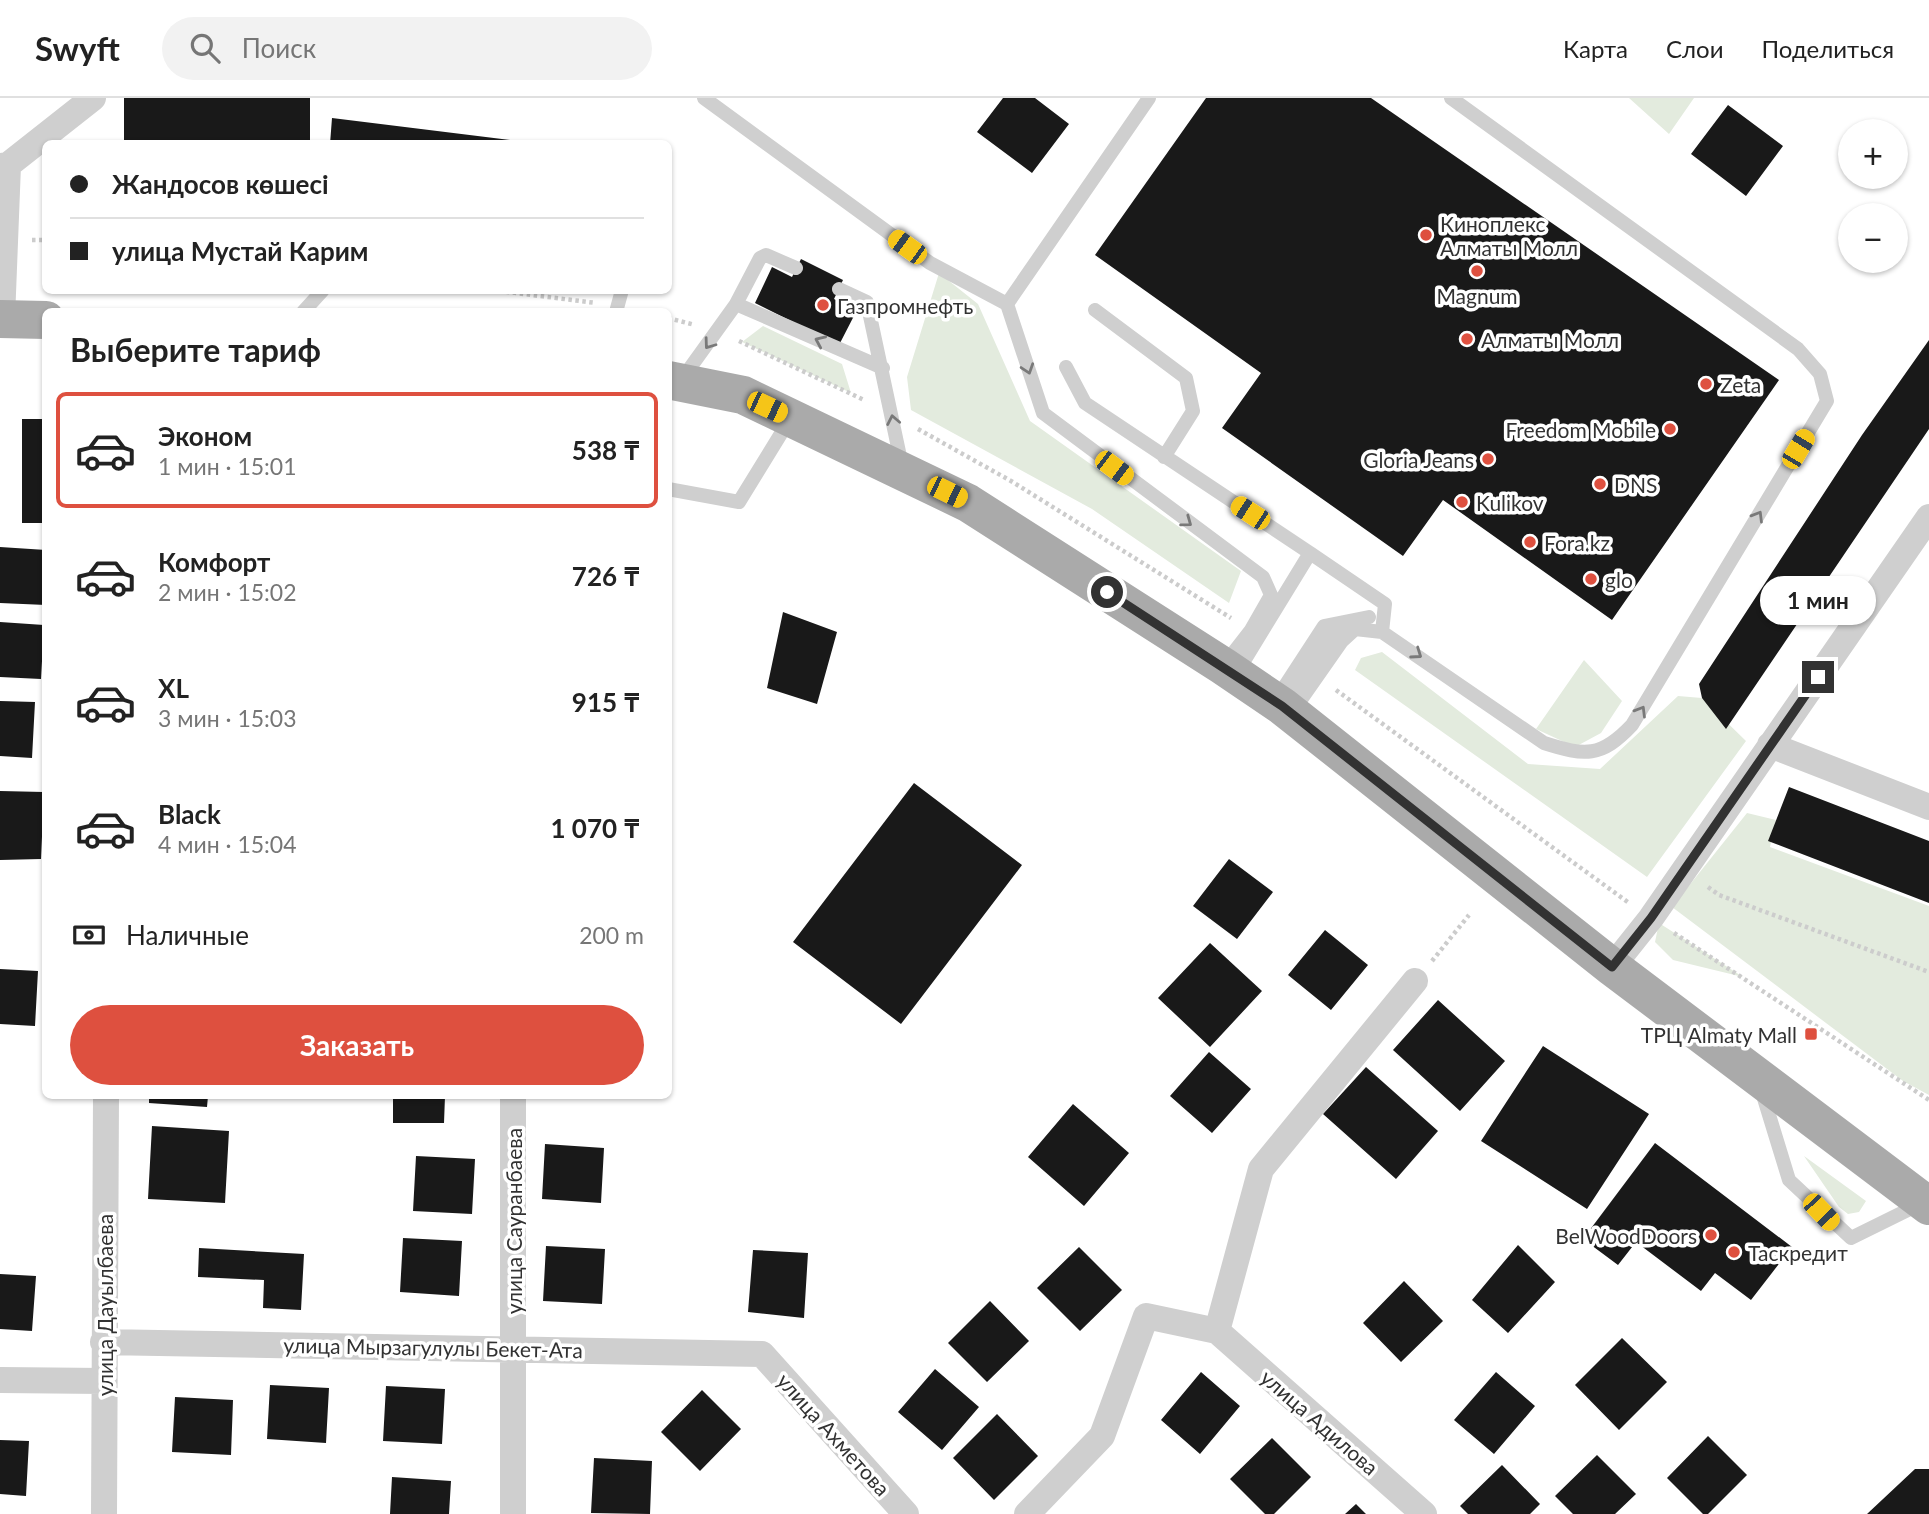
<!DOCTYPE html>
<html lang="ru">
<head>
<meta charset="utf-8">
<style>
  body { margin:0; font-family:Lato,sans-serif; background:#f2f2f2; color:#222; height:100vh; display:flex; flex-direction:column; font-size:26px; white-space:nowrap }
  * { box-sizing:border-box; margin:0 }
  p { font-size:23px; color:#767676 }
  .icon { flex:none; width:38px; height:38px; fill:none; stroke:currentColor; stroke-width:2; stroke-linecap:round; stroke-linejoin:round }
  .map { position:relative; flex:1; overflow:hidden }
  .drawer { position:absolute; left:42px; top:210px; width:630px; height:791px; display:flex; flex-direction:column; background:#fff; border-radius:10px; box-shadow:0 2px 5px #0004 }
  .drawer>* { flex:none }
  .banner { position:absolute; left:42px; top:42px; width:630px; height:154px; border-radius:10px; box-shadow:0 2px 5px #0004; display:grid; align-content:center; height:154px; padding:0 28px; background:#fff }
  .fabs { position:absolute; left:1838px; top:21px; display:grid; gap:14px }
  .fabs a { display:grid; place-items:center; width:70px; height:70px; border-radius:50%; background:#fff; box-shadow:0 2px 5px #0004; font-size:35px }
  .end { position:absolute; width:32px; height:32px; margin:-16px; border:9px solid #323232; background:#fff; box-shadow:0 0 0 4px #fff }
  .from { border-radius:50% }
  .bubble { position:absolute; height:49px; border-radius:24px; background:#fff; box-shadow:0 2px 5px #0004; font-size:23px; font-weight:700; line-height:49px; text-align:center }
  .car { position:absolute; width:21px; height:42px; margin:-21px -10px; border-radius:9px; box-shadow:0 0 5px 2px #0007; background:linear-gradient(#f5c518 24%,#345 0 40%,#f5c518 0 76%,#345 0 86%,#f5c518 0) }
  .banner b { display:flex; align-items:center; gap:24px; height:66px; font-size:26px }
  .banner b+b { border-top:2px solid #e0e0e0 }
  .banner i { width:18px; height:18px; background:#222 }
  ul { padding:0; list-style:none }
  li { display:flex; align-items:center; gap:21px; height:116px; margin:0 14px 10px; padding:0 14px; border:4px solid transparent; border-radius:10px }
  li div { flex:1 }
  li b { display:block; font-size:26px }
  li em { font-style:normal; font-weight:700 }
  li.current { border-color:#de503f }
  li>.icon { width:63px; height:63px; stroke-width:1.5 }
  h2 { padding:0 28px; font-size:32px; line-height:84px }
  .pay { display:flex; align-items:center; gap:18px; height:77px; padding:0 28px; font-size:26px }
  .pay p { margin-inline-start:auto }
  .primary-button { display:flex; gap:14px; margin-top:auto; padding:14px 28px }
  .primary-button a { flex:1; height:80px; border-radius:42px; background:#de503f; color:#fff; font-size:28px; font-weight:700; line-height:80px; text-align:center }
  header { display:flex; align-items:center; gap:42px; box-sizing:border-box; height:98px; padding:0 35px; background:#fff; border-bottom:2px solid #e0e0e0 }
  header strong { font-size:33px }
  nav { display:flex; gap:38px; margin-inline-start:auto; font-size:24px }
  .search { width:490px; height:63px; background:#f2f2f2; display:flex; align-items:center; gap:18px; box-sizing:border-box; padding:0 24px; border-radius:38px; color:#767676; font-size:26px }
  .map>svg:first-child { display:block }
  .green { fill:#e3ebde }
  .building { fill:#191919 }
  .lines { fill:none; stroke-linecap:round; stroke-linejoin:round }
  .path { stroke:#ccc; stroke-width:4.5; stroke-dasharray:3.5 3.5; stroke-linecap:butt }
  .lane { stroke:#cfcfcf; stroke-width:14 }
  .street { stroke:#cfcfcf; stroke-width:26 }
  .primary { stroke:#aaa; stroke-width:38 }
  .oneway { stroke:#797979 }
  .route { stroke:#323232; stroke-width:9 }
  .poi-dot { fill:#de503f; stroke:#fff; stroke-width:2.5 }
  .labels { text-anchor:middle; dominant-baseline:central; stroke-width:7; stroke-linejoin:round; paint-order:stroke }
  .poi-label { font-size:21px; fill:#323232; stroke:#fff; text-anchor:start }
  .street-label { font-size:21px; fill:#323232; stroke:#fff }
</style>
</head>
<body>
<header>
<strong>Swyft</strong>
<div class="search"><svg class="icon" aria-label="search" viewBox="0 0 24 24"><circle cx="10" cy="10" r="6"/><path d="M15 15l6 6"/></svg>Поиск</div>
<nav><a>Карта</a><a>Слои</a><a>Поделиться</a></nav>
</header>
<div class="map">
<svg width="1929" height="1416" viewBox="0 0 1929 1416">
  <rect width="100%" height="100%" fill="#fff"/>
  <path class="green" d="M1629,0H1694L1669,36Z
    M939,175L978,206L1030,323L1241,473L1229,505L1092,411L911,312L907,279Z
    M763,228L842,266L851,295L742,244Z
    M1382,554L1528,666L1600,671L1678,598L1702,600L1746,643L1647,779L1355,572L1361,560Z
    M1584,562L1622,603L1601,635L1575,649L1536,631Z
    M1747,715L1776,722L1770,749L1929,808V997L1903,983L1672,809Z
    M1659,825L1743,879L1673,862L1655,844Z
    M1804,1058L1866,1103L1859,1114L1848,1116L1839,1109Z"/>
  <path class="building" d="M124,0H310V46H124Z
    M1003,0H1035L1069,26L1032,75L977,34Z
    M1206,0H1371L1779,282L1612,522L1443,402L1403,458L1222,330L1261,275L1095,157Z
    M1728,7L1783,48L1746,98L1691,56Z
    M332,20L527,44V46H330Z
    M801,161L843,182L834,201L857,212L839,247L755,205L772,169L792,179Z
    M1929,242V331L1726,631L1702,600L1699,586L1862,337Z
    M22,321H46V425H22Z
    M0,449L46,452V507L0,505Z
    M783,514L837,534L817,606L767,590Z
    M0,524L44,527L41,581L0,579Z
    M0,603L35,604L32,660L0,658Z
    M914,685L1022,767L901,926L793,844Z
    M1789,689L1929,743V805L1768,743Z
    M0,693L44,694L41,761L0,762Z
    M1229,761L1273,794L1237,841L1193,808Z
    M1325,832L1368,867L1331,912L1288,877Z
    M1210,845L1262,893L1210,949L1158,900Z
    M0,871L38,873L35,928L0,926Z
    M1438,902L1505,963L1460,1013L1393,952Z
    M1543,948L1649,1016L1587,1111L1481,1043Z
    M1209,954L1251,991L1212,1035L1170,998Z
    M1366,969L1438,1033L1396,1081L1323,1016Z
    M149,998H208L207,1009L149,1005Z
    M393,998H445L444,1025H393Z
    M1073,1006L1129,1055L1084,1108L1028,1059Z
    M152,1028L229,1033L225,1105L148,1101Z
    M1655,1045L1792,1149L1751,1202L1715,1175L1701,1193L1636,1144L1618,1167L1583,1141Z
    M545,1046L604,1050L601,1105L542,1101Z
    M416,1058L475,1061L472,1116L413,1113Z
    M403,1140L462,1143L459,1198L400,1194Z
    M1518,1147L1555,1184L1508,1235L1472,1202Z
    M546,1148L605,1151L602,1206L543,1203Z
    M1079,1149L1122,1192L1080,1233L1037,1190Z
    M199,1150L304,1156L301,1212L263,1210L264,1182L198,1179Z
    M753,1152L808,1155L804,1220L748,1214Z
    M0,1176L36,1178L32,1233L0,1231Z
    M1404,1183L1443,1223L1401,1264L1363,1225Z
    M990,1203L1029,1243L987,1284L948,1245Z
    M1622,1240L1667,1284L1619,1332L1575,1287Z
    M935,1271L979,1309L942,1352L898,1314Z
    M1201,1274L1240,1308L1200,1356L1161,1322Z
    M1496,1274L1535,1308L1494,1356L1454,1322Z
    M270,1287L329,1290L326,1345L267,1341Z
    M386,1288L445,1291L442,1346L383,1343Z
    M702,1292L741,1331L700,1373L661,1334Z
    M175,1299L233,1302L231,1357L172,1354Z
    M997,1316L1038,1358L994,1402L953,1360Z
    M1708,1338L1747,1377L1708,1416H1703L1667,1380Z
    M1272,1340L1311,1379L1274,1416H1265L1230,1381Z
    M0,1342L29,1343L26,1398L0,1396Z
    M1597,1357L1636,1396L1615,1416H1573L1555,1398Z
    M594,1360L652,1363L650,1416L591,1415Z
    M1502,1367L1540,1406L1530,1416H1468L1460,1408Z
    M1915,1371H1929V1416H1867Z
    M392,1379L451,1383L449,1416H390Z
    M1356,1406L1366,1416H1345Z"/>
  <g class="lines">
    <path class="path" d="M32,142H46
      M492,192L596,205
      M668,220L695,227
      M739,243L864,302
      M918,331L1011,383L1231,520
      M1336,592L1629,805
      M1708,789L1719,797L1929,874
      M1674,835L1929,1002
      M1432,863L1469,817"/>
    <path class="lane" d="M704,0L930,165L1007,206L1149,0
      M839,191L867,204L902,368
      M736,206L883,270
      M1007,206L1043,315L1263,479L1271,497L1251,532L1223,568
      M1095,212L1186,280L1193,313L1164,359
      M303,214L323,192
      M616,214L622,192
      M1066,269L1085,305L1310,455L1236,576
      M682,281L736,206L760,160L766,157L796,170
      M668,391L739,404L790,321
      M1310,455L1385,506L1382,534
      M1279,597L1324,528L1369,519
      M1283,606L1334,535L1355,531L1382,534L1544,645C1585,658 1601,660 1632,627L1827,303L1820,276L1798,251L1451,0
      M1293,613L1342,543L1354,532
      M1762,994L1789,1082L1851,1140L1922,1105"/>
    <path class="street" d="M0,68L8,67L93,0
      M2,221L8,67
      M1770,647L1929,709
      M1612,869L1651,820L1929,419
      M1217,1233L1261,1071L1415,883
      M103,1244L762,1256L906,1416
      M0,1282L104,1283
      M104,1416L106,998
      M513,1416V998
      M1027,1416L1102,1338L1146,1218L1217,1233L1424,1416"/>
    <path class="primary" d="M0,221L46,222
      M668,282L743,297L968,405L1223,568L1282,608L1612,869L1929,1108"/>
  </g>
  <defs><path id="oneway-chevron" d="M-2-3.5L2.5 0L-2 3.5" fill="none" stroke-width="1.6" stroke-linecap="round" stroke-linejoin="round" transform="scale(1.75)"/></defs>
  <g class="oneway">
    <use href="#oneway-chevron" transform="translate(820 243) rotate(-156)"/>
    <use href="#oneway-chevron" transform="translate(709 246) rotate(126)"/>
    <use href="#oneway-chevron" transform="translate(1028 271) rotate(72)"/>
    <use href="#oneway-chevron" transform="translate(893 322) rotate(-101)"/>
    <use href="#oneway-chevron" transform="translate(1758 418) rotate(-59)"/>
    <use href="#oneway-chevron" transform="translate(1187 424) rotate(36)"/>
    <use href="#oneway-chevron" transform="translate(1417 556) rotate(35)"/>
    <use href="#oneway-chevron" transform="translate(1641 613) rotate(-59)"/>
  </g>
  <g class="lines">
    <path class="route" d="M1107,494L1282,608L1612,869L1651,820L1818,579"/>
  </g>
  <g class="poi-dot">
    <circle cx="1426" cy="137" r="7"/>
    <circle cx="1477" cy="173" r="7"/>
    <circle cx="823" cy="207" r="7"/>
    <circle cx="1467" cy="241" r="7"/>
    <circle cx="1706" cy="286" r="7"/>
    <circle cx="1670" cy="331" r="7"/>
    <circle cx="1488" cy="361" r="7"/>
    <circle cx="1600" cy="386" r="7"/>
    <circle cx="1462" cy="404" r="7"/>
    <circle cx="1530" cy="444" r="7"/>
    <circle cx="1591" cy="481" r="7"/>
    <rect x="1804" y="929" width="14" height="14" rx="3.5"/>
    <circle cx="1711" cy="1137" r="7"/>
    <circle cx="1734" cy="1154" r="7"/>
  </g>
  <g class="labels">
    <g class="poi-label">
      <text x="1440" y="125">Киноплекс<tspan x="1440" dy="24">Алматы Молл</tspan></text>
      <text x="1477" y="197" text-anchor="middle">Magnum</text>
      <text x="837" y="207">Газпромнефть</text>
      <text x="1481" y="241">Алматы Молл</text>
      <text x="1720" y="286">Zeta</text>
      <text x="1656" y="331" text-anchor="end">Freedom Mobile</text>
      <text x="1474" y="361" text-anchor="end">Gloria Jeans</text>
      <text x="1614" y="386">DNS</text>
      <text x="1476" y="404">Kulikov</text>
      <text x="1544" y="444">Fora.kz</text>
      <text x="1605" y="481">glo</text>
      <text x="1797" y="936" text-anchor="end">ТРЦ Almaty Mall</text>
      <text x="1697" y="1137" text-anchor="end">BelWoodDoors</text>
      <text x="1748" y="1154">Таскредит</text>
    </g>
    <g class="street-label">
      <text transform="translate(513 1123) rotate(-90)">улица Сауранбаева</text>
      <text transform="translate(104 1207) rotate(-90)">улица Дауылбаева</text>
      <text transform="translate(433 1249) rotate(1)">улица Мырзагулулы Бекет-Ата</text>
      <text transform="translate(1320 1324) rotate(41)">улица Адилова</text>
      <text transform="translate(834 1336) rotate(48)">улица Ахметова</text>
    </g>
  </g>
</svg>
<div class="fabs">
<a>+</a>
<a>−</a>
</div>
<i class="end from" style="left:1107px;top:494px"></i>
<i class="end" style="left:1818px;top:579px"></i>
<div class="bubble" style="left:1760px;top:478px;width:116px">1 мин</div>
<i class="car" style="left:907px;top:149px;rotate:306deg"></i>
<i class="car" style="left:767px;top:309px;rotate:115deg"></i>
<i class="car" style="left:1798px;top:351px;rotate:31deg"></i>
<i class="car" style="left:1114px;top:370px;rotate:127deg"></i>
<i class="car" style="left:947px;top:394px;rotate:116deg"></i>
<i class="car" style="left:1250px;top:415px;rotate:303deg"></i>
<i class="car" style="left:1821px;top:1114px;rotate:136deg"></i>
<div class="banner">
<b><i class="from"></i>Жандосов көшесі</b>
<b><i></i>улица Мустай Карим</b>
</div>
<section class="drawer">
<h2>Выберите тариф</h2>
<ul>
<li class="current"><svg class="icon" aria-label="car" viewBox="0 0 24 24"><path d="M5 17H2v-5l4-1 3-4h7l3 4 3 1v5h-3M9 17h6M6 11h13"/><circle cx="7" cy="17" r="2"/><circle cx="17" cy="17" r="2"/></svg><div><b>Эконом</b><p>1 мин · 15:01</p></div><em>538 ₸</em></li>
<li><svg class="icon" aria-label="car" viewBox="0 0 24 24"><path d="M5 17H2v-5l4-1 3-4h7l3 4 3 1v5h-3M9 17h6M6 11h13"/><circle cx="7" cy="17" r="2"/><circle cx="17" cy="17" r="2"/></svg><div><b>Комфорт</b><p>2 мин · 15:02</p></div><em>726 ₸</em></li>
<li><svg class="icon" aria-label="car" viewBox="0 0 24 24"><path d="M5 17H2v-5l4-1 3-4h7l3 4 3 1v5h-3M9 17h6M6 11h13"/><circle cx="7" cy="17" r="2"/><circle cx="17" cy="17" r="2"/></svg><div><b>XL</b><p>3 мин · 15:03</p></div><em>915 ₸</em></li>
<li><svg class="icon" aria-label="car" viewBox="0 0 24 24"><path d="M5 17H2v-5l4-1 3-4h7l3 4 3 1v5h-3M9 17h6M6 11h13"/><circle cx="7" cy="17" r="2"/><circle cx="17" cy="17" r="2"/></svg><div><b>Black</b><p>4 мин · 15:04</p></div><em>1 070 ₸</em></li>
</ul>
<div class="pay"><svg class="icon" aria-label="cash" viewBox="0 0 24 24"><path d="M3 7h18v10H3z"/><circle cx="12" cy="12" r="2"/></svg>Наличные<p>200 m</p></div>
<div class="primary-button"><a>Заказать</a></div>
</section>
</div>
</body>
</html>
